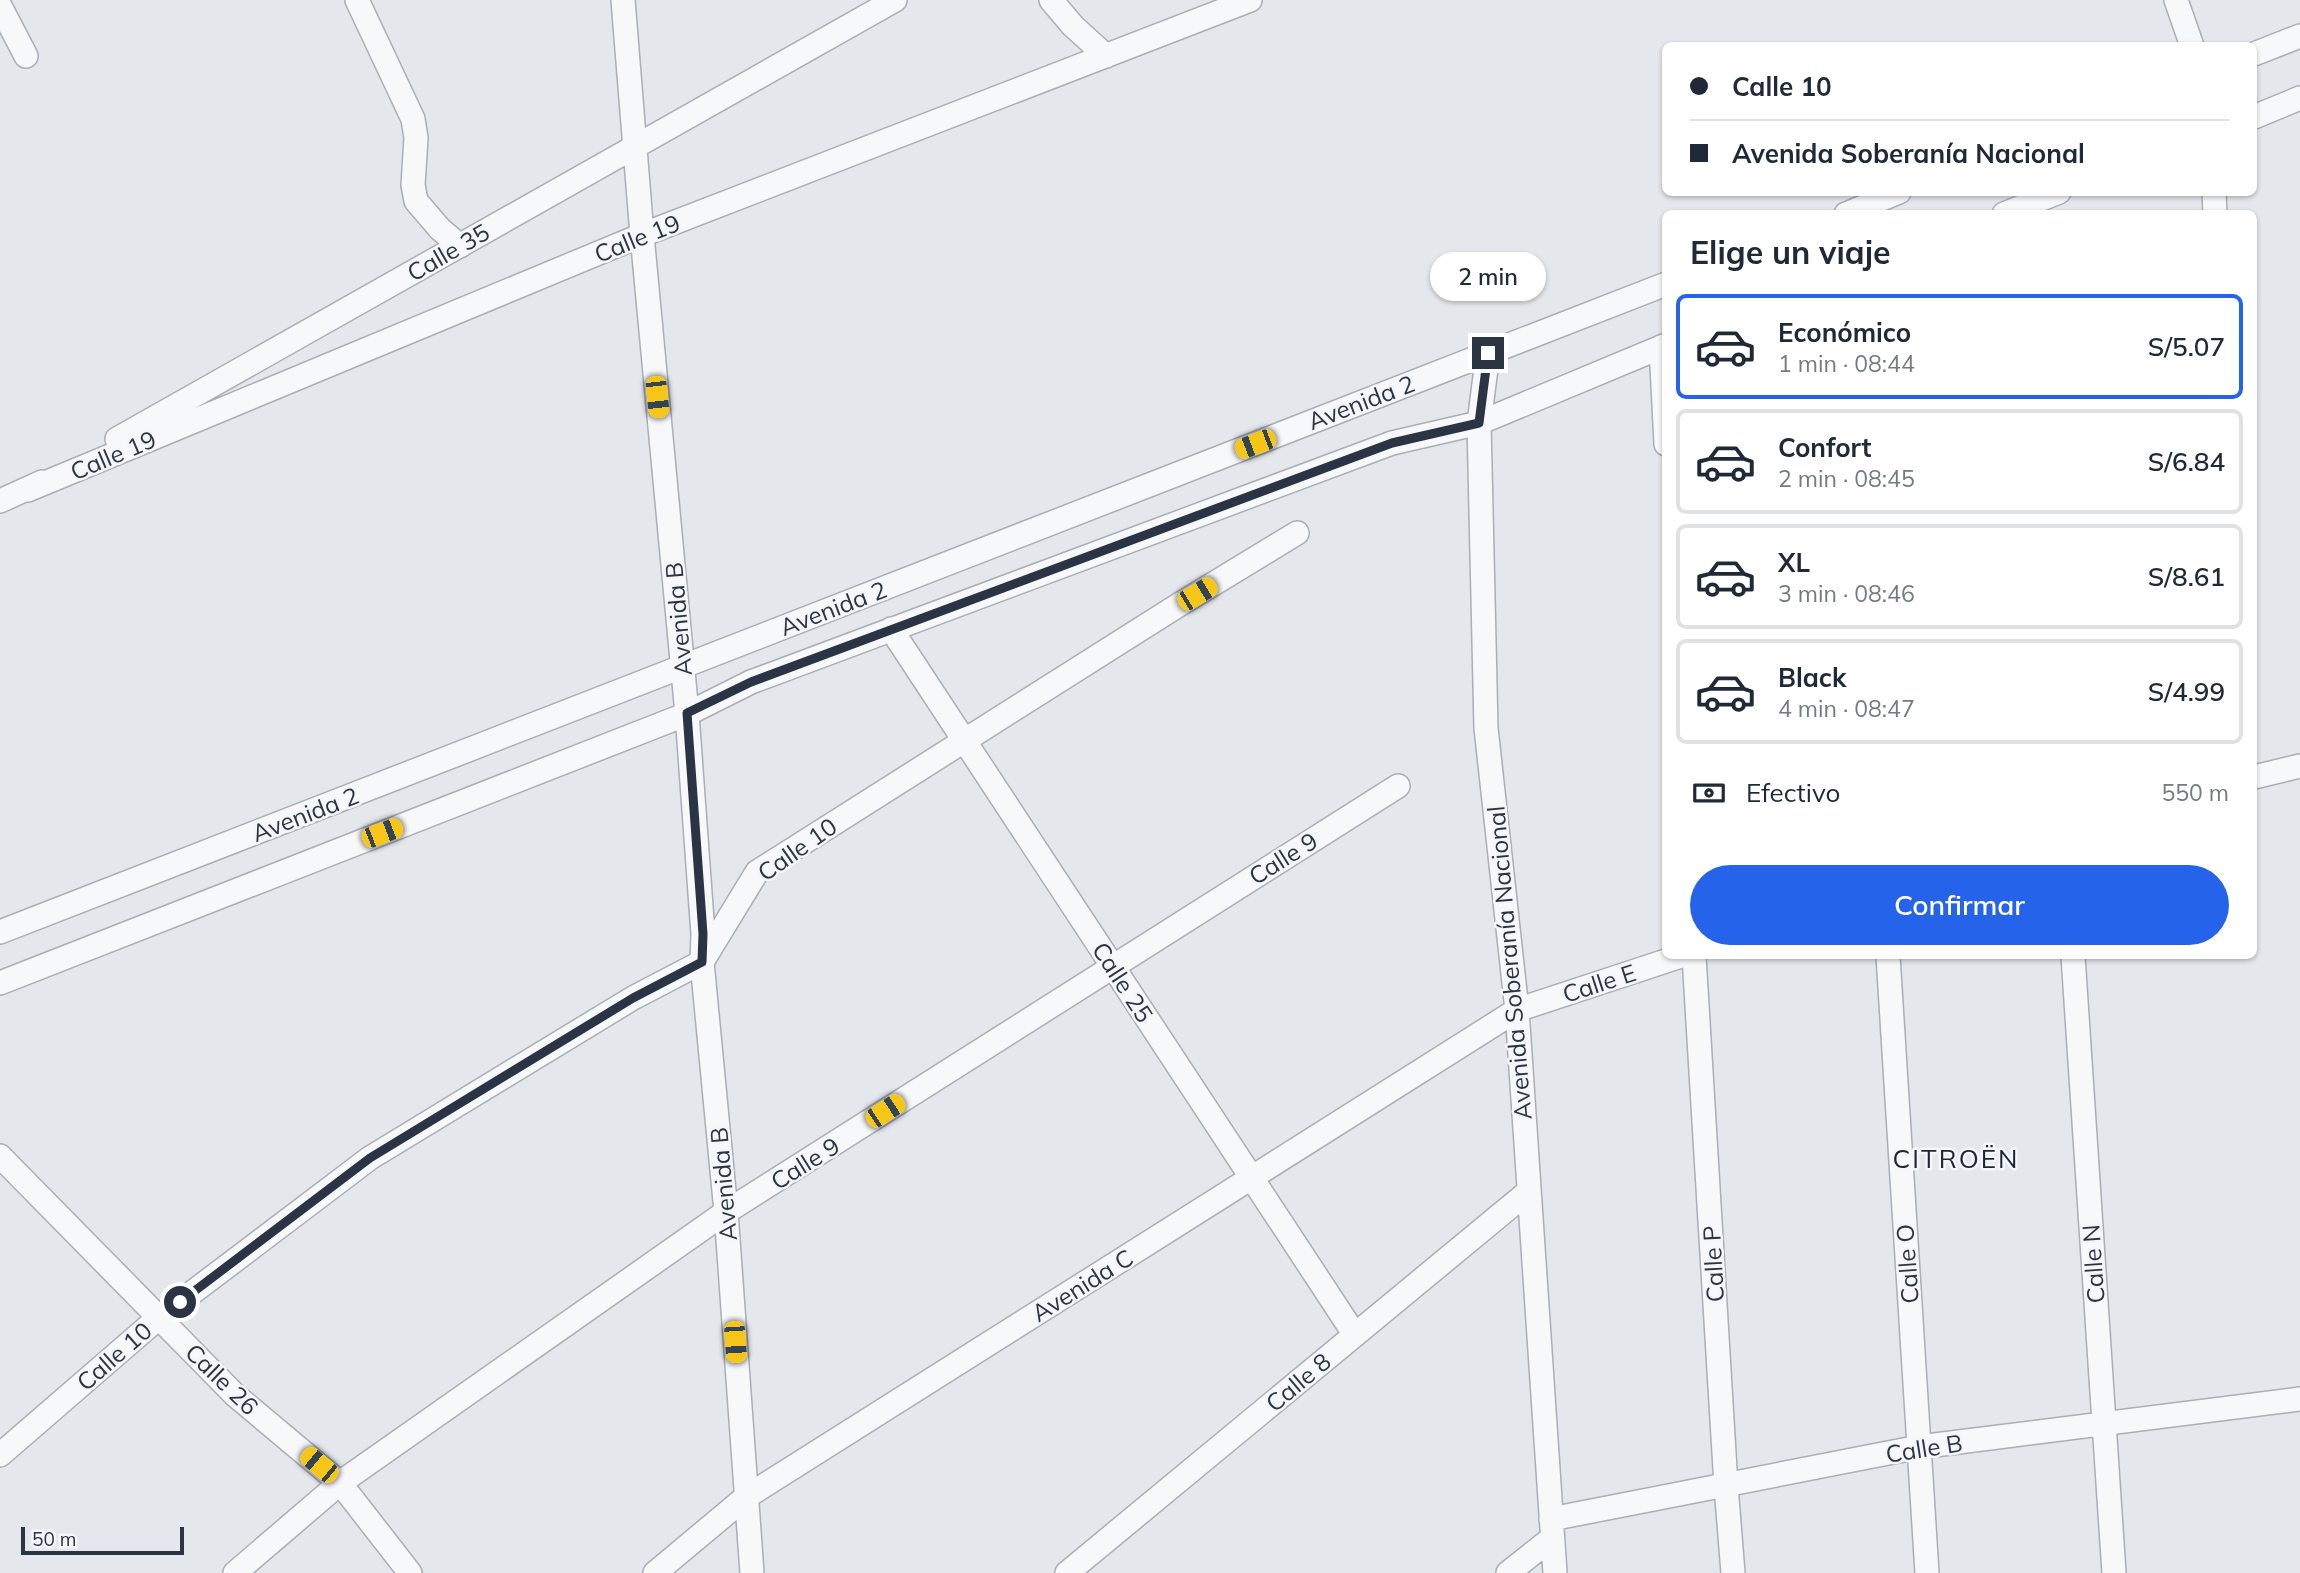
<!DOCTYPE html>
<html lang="es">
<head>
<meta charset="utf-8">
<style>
  body { margin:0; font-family:Mulish,sans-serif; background:#f2f2f3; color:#1f2937; height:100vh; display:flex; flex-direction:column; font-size:26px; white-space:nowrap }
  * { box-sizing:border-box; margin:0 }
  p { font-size:23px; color:#747a83 }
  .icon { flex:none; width:38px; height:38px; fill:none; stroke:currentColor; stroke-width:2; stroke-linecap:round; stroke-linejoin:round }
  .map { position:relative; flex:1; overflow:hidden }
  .side { position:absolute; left:1662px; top:210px; width:595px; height:749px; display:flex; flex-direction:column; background:#fff; border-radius:10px; box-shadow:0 2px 5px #0004 }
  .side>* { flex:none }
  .top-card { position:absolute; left:1662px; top:42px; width:595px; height:154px; border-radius:10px; box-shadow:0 2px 5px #0004; display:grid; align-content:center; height:154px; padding:0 28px; background:#fff }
  .scale { position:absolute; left:21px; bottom:18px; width:163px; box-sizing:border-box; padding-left:7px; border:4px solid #2b3445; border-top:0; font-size:19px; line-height:24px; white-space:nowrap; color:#2b3445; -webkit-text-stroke:5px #f4f6f9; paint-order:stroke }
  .end { position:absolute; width:32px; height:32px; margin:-16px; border:9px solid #2b3445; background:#fff; box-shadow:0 0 0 4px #fff }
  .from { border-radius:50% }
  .bubble { position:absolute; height:49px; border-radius:24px; background:#fff; box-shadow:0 2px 5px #0004; font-size:23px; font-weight:600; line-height:49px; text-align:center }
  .car { position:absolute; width:21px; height:42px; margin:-21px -10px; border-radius:9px; box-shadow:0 0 5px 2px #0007; background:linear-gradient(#f5c518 24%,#345 0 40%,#f5c518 0 76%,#345 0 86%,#f5c518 0) }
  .top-card b { display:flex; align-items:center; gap:24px; height:66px; font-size:26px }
  .top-card b+b { border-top:2px solid #e0e1e3 }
  .top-card i { width:18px; height:18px; background:#1f2937 }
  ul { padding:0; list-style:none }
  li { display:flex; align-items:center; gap:21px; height:105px; margin:0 14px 10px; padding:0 14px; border:4px solid #e0e1e3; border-radius:10px }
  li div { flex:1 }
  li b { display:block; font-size:26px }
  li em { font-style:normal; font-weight:600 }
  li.on { border-color:#2563eb }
  li>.icon { width:63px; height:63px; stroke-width:1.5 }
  h2 { padding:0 28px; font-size:32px; line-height:84px }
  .pay { display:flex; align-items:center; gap:18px; height:77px; padding:0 28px; font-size:26px }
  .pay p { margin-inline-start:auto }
  .cta { display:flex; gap:14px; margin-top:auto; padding:14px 28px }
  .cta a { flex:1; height:80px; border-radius:42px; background:#2563eb; color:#fff; font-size:28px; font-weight:600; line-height:80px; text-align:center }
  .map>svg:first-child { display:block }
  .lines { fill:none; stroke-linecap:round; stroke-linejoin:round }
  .minor-casing { stroke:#a9aeb7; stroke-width:26 }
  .minor { stroke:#f7f8fa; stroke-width:23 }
  .route { stroke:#2b3445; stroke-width:9 }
  .labels { text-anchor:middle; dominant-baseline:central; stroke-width:5; stroke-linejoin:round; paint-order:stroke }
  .street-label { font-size:24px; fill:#2b3445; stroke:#f4f6f9 }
  .neighbourhood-label { font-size:26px; letter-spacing:2px; fill:#1d2536; stroke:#f4f6f9 }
</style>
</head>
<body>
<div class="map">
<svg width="2300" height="1573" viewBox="0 0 2300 1573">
  <rect width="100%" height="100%" fill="#e4e7ec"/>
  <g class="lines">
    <defs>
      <path id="minor" d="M357,0L413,119L416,138L413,185L416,201L440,229L460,246
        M623,0L642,235L687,714L703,934L702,962L726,1212L752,1573
        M1051,0L1073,26L1106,56
        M2176,0L2192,46
        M0,6L26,56
        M2254,54L2300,36
        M2254,117L2300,98
        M2214,192L2215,214
        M1846,214L1899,192
        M2004,214L2059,192
        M1661,347L1666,444
        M1488,353L1479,423L1486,728L1517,1010L1555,1573
        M117,439L895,0
        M28,490L642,235L1250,0
        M0,501L42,482
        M891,629L1355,1335
        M2254,777L2300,766
        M0,932L1666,284
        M1694,956L1726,1486L1733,1573
        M1888,956L1927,1573
        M2073,956L2114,1573
        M0,983L687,714L751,682L1392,443L1479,423L1666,345
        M0,1156L235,1395L340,1483L410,1573
        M0,1455L156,1320L370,1158L633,998L702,962L757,872L1177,606L1297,533
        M1551,1519L1919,1447L2300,1399
        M235,1573L340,1483L726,1212L1398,786
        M655,1573L746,1497L1517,1010L1681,956
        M1067,1573L1529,1191
        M1508,1573L1552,1538"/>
    </defs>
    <use href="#minor" class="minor-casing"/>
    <use href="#minor" class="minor"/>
  </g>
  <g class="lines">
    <path class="route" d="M180,1302L370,1158L633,998L702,962L703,934L687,713L751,682L1392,443L1479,423L1488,353"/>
  </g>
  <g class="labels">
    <g class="street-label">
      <text transform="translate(637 238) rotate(-22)">Calle 19</text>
      <text transform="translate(448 252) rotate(-30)">Calle 35</text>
      <text transform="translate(1361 402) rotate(-21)">Avenida 2</text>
      <text transform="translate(113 455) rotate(-23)">Calle 19</text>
      <text transform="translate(833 608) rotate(-21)">Avenida 2</text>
      <text transform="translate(678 619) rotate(-95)">Avenida B</text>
      <text transform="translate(305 814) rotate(-21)">Avenida 2</text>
      <text transform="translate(797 849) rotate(-35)">Calle 10</text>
      <text transform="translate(1283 858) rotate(-32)">Calle 9</text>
      <text transform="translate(1509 963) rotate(-95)">Avenida Soberanía Nacional</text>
      <text transform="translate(1123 982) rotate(57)">Calle 25</text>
      <text transform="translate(1599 983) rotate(-18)">Calle E</text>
      <text transform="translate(805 1163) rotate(-32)">Calle 9</text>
      <text transform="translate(723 1184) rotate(-95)">Avenida B</text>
      <text transform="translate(1713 1264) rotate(-93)">Calle P</text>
      <text transform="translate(1907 1264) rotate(-94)">Calle O</text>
      <text transform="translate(2093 1264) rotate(-94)">Calle N</text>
      <text transform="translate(1082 1285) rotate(-32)">Avenida C</text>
      <text transform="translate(114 1356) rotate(-41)">Calle 10</text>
      <text transform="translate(222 1379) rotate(44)">Calle 26</text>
      <text transform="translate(1298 1382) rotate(-40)">Calle 8</text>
      <text transform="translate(1924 1448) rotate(-9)">Calle B</text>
    </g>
    <g class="neighbourhood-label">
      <text x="1956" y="1158">CITROËN</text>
    </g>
  </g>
</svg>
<div class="scale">50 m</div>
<i class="end from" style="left:180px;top:1302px"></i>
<i class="end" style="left:1488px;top:353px"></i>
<div class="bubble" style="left:1430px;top:252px;width:116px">2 min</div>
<i class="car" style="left:657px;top:397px;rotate:174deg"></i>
<i class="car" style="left:1255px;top:444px;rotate:249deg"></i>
<i class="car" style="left:1197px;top:594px;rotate:59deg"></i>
<i class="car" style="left:382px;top:833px;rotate:69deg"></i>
<i class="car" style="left:885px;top:1111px;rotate:57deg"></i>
<i class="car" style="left:735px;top:1342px;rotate:176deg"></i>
<i class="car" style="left:319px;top:1465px;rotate:310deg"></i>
<div class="top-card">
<b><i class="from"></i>Calle 10</b>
<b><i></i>Avenida Soberanía Nacional</b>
</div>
<section class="side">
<h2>Elige un viaje</h2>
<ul>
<li class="on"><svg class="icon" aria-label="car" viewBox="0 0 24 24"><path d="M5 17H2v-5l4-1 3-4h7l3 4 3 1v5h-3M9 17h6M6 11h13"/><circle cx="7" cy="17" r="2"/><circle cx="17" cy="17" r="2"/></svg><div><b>Económico</b><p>1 min · 08:44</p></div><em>S/5.07</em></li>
<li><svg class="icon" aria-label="car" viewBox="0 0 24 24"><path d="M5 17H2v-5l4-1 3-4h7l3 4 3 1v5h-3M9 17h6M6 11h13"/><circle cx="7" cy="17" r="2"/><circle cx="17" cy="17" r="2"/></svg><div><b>Confort</b><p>2 min · 08:45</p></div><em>S/6.84</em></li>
<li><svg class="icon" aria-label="car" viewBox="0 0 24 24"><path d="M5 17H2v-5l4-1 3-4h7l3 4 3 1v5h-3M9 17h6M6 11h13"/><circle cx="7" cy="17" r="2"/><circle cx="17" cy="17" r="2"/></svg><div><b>XL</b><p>3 min · 08:46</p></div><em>S/8.61</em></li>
<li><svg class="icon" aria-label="car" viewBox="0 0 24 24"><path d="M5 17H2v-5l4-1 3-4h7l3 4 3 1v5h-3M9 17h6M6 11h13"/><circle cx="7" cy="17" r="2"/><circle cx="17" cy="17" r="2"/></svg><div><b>Black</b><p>4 min · 08:47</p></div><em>S/4.99</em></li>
</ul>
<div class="pay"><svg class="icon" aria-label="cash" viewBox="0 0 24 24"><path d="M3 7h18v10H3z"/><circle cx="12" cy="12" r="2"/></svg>Efectivo<p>550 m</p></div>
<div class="cta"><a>Confirmar</a></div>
</section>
</div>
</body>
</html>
